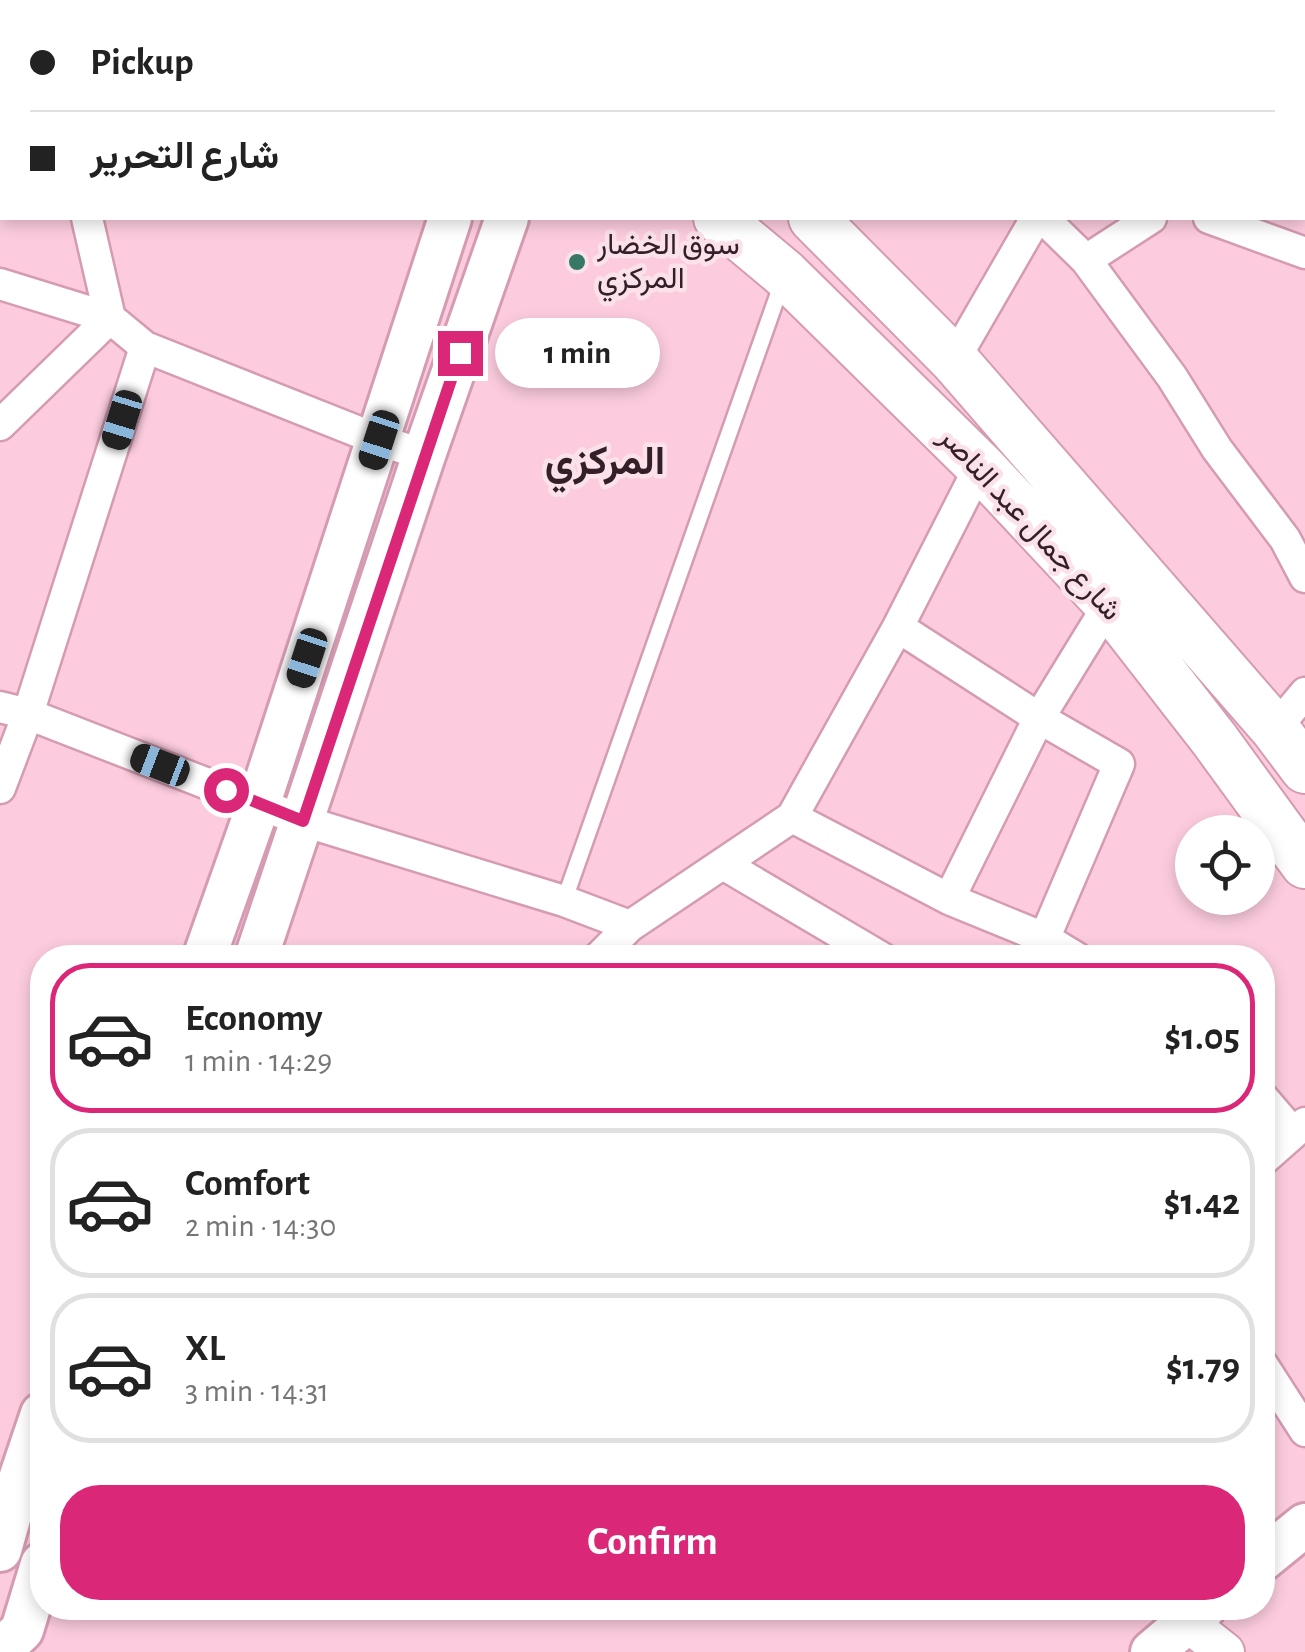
<!DOCTYPE html>
<html lang="en">
<head>
<meta charset="utf-8">
<style>
  body { margin:0; font-family:"Alegreya Sans",Vazirmatn,sans-serif; background:#f6f6f6; color:#222; height:100vh; display:flex; flex-direction:column; font-size:38px; white-space:nowrap }
  * { box-sizing:border-box; margin:0 }
  p { font-size:32px; color:#767676 }
  .icon { flex:none; width:55px; height:55px; fill:none; stroke:currentColor; stroke-width:2; stroke-linecap:round; stroke-linejoin:round }
  .map { position:relative; flex:1; overflow:hidden }
  .panel { position:absolute; left:30px; top:945px; width:1245px; height:675px; display:flex; flex-direction:column; background:#fff; border-radius:40px; box-shadow:0 5px 15px #0003 }
  .panel>* { flex:none }
  .guide { position:absolute; left:0px; top:0px; width:1305px; height:220px; box-shadow:0 5px 15px #0003; display:grid; align-content:center; height:220px; padding:0 30px; background:#fff }
  .controls { position:absolute; left:1175px; top:815px; display:grid; gap:20px }
  .controls a { display:grid; place-items:center; width:100px; height:100px; border-radius:50%; background:#fff; box-shadow:0 5px 15px #0003; font-size:50px }
  .end { position:absolute; width:45px; height:45px; margin:-22px; border:12px solid #db2777; background:#fff; box-shadow:0 0 0 5px #fff }
  .from { border-radius:50% }
  .bubble { position:absolute; height:70px; border-radius:35px; background:#fff; box-shadow:0 5px 15px #0003; font-size:32px; font-weight:600; line-height:70px; text-align:center }
  .car { position:absolute; width:30px; height:60px; margin:-30px -15px; border-radius:12px; box-shadow:0 0 8px 2px #0007; background:linear-gradient(#222 24%,#8ab4d8 0 40%,#222 0 76%,#8ab4d8 0 86%,#222 0) }
  .guide b { display:flex; align-items:center; gap:35px; height:95px; font-size:38px }
  .guide b+b { border-top:2px solid #e0e0e0 }
  .guide i { width:25px; height:25px; background:#222 }
  ul { padding:18px 0 0; list-style:none }
  li { display:flex; align-items:center; gap:30px; height:150px; margin:0 20px 15px; padding:0 10px; border:5px solid #e0e0e0; border-radius:40px }
  li div { flex:1 }
  li b { display:block; font-size:38px }
  li em { font-style:normal; font-weight:600 }
  li.on { border-color:#db2777 }
  li>.icon { width:90px; height:90px; stroke-width:1.5 }
  .cta { display:flex; gap:20px; margin-top:auto; padding:20px 30px }
  .cta a { flex:1; height:115px; border-radius:40px; background:#db2777; color:#fff; font-size:40px; font-weight:600; line-height:115px; text-align:center }
  .map>svg:first-child { display:block }
  .lines { fill:none; stroke-linecap:round; stroke-linejoin:round }
  .service-casing { stroke:#d59bb2; stroke-width:20 }
  .minor-casing { stroke:#d59bb2; stroke-width:35 }
  .tertiary-casing { stroke:#d59bb2; stroke-width:42 }
  .secondary-casing { stroke:#d59bb2; stroke-width:48 }
  .primary-casing { stroke:#d59bb2; stroke-width:52 }
  .service { stroke:#fff; stroke-width:15 }
  .minor { stroke:#fff; stroke-width:30 }
  .tertiary { stroke:#fff; stroke-width:38 }
  .secondary { stroke:#fff; stroke-width:42 }
  .primary { stroke:#fff; stroke-width:48 }
  .route { stroke:#db2777; stroke-width:12 }
  .poi-dot { fill:#367766; stroke:#fae1ea; stroke-width:4 }
  .labels { text-anchor:middle; dominant-baseline:central; stroke-width:9; stroke-linejoin:round; paint-order:stroke }
  .poi-label { font-size:30px; fill:#341e27; stroke:#fae1ea; text-anchor:start }
  .street-label { font-size:30px; fill:#341e27; stroke:#fae1ea }
  .district-label { font-size:40px; font-weight:bold; fill:#341e27; stroke:#fae1ea }
</style>
</head>
<body>
<div class="map">
<svg width="1305" height="1652" viewBox="0 0 1305 1652">
  <rect width="100%" height="100%" fill="#fcccde"/>
  <g class="lines">
    <defs>
      <path id="service" d="M564,901L782,283"/>
      <path id="minor" d="M942,0L944,2
        M61,2L62,0
        M856,2L857,0
        M1122,2L1123,0
        M0,21L2,22
        M1043,218L1086,260L1172,377L1217,449L1285,539L1305,577
        M1209,218L1305,253
        M1086,260L1151,218
        M0,284L110,318L145,347L379,440L424,455
        M954,360L1036,218
        M0,425L110,318L87,218
        M898,627L1039,718L1119,764L1036,958
        M0,707L28,714L303,821L564,901L630,926
        M1275,729L1305,693
        M0,788L28,714L145,347
        M792,817L949,899L1044,938L1077,958
        M723,864L882,958
        M949,899L1039,718L1109,604
        M598,958L630,926L792,817L898,627L980,466
        M1262,1097L1293,1133
        M1262,1161L1305,1123
        M1262,1364L1305,1431"/>
      <path id="tertiary" d="M1187,1622L1225,1652"/>
      <path id="secondary" d="M579,2L580,0
        M204,958L259,803L450,218
        M256,958L424,455L507,218
        M0,1550L21,1476L42,1414
        M1262,1560L1305,1525
        M0,1651L22,1630L42,1564
        M1152,1652L1204,1608"/>
      <path id="primary" d="M442,0L446,2
        M549,0L554,2
        M718,218L785,274L980,466L1109,604L1214,739L1305,864
        M813,218L954,360L1275,729L1305,769"/>
    </defs>
    <use href="#service" class="service-casing"/>
    <use href="#minor" class="minor-casing"/>
    <use href="#tertiary" class="tertiary-casing"/>
    <use href="#secondary" class="secondary-casing"/>
    <use href="#primary" class="primary-casing"/>
    <use href="#service" class="service"/>
    <use href="#minor" class="minor"/>
    <use href="#tertiary" class="tertiary"/>
    <use href="#secondary" class="secondary"/>
    <use href="#primary" class="primary"/>
  </g>
  <g class="lines">
    <path class="route" d="M226,790L303,821L460,353"/>
  </g>
  <circle class="poi-dot" cx="577" cy="262" r="10"/>
  <g class="labels">
    <g class="poi-label">
      <text x="597" y="245">سوق الخضار<tspan x="597" dy="34">المركزي</tspan></text>
    </g>
    <g class="street-label">
      <text transform="translate(1030 524) rotate(47)">شارع جمال عبد الناصر</text>
    </g>
    <g class="district-label">
      <text x="605" y="462">المركزي</text>
    </g>
  </g>
</svg>
<div class="controls">
<a><svg class="icon" aria-label="locate" viewBox="0 0 24 24"><circle cx="12" cy="12" r="6"/><path d="M12 2v4M12 18v4M2 12h4M18 12h4"/></svg></a>
</div>
<i class="end from" style="left:226px;top:790px"></i>
<i class="end" style="left:460px;top:353px"></i>
<div class="bubble" style="left:495px;top:318px;width:165px">1 min</div>
<i class="car" style="left:122px;top:420px;rotate:197deg"></i>
<i class="car" style="left:379px;top:440px;rotate:198deg"></i>
<i class="car" style="left:307px;top:658px;rotate:198deg"></i>
<i class="car" style="left:160px;top:765px;rotate:291deg"></i>
<div class="guide">
<b><i class="from"></i>Pickup</b>
<b><i></i>شارع التحرير</b>
</div>
<section class="panel">
<ul>
<li class="on"><svg class="icon" aria-label="car" viewBox="0 0 24 24"><path d="M5 17H2v-5l4-1 3-4h7l3 4 3 1v5h-3M9 17h6M6 11h13"/><circle cx="7" cy="17" r="2"/><circle cx="17" cy="17" r="2"/></svg><div><b>Economy</b><p>1 min · 14:29</p></div><em>$1.05</em></li>
<li><svg class="icon" aria-label="car" viewBox="0 0 24 24"><path d="M5 17H2v-5l4-1 3-4h7l3 4 3 1v5h-3M9 17h6M6 11h13"/><circle cx="7" cy="17" r="2"/><circle cx="17" cy="17" r="2"/></svg><div><b>Comfort</b><p>2 min · 14:30</p></div><em>$1.42</em></li>
<li><svg class="icon" aria-label="car" viewBox="0 0 24 24"><path d="M5 17H2v-5l4-1 3-4h7l3 4 3 1v5h-3M9 17h6M6 11h13"/><circle cx="7" cy="17" r="2"/><circle cx="17" cy="17" r="2"/></svg><div><b>XL</b><p>3 min · 14:31</p></div><em>$1.79</em></li>
</ul>
<div class="cta"><a>Confirm</a></div>
</section>
</div>
</body>
</html>
